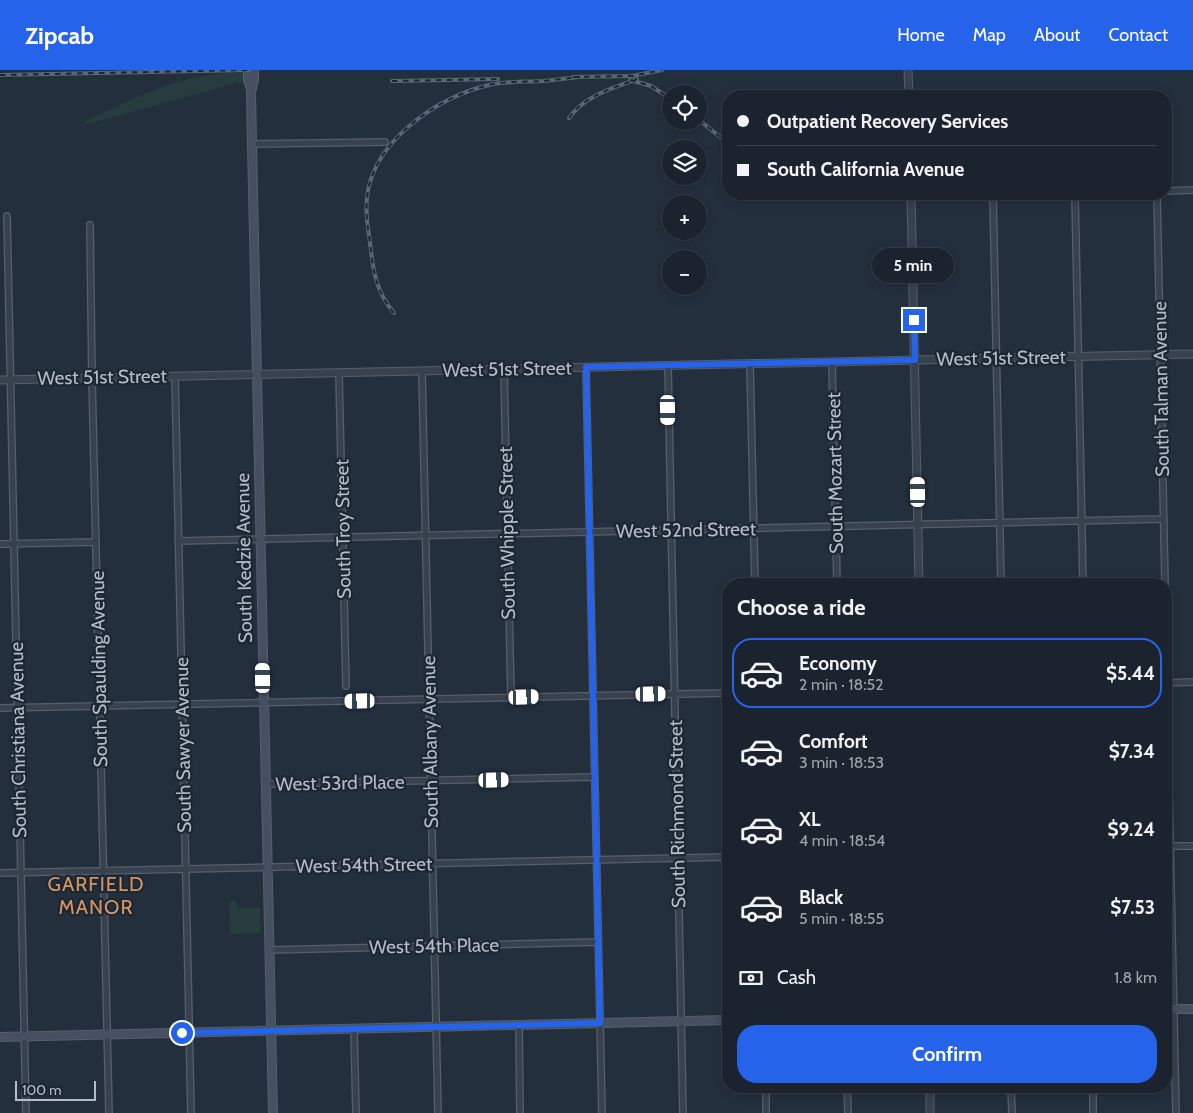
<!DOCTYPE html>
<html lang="en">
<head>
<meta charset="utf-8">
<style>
  body { margin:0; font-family:Cabin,sans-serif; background:#282f3a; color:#f1f3f6; height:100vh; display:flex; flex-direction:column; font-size:19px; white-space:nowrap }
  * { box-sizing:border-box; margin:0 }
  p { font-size:16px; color:#a0a4aa }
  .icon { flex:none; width:28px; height:28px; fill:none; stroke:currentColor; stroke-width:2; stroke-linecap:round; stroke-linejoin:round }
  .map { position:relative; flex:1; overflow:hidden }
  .drawer { position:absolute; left:722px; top:508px; width:450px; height:515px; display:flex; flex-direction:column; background:#1b232e; border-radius:20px; box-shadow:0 2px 12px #0003,0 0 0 1px #39404a }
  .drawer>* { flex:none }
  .guide { position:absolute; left:722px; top:20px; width:450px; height:110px; border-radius:20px; box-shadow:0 2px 12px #0003,0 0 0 1px #39404a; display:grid; align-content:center; height:110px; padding:0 15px; background:#1b232e }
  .fabs { position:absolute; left:662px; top:15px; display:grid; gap:10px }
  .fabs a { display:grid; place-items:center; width:45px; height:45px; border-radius:50%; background:#1b232e; box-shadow:0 2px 12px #0003,0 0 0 1px #39404a; font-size:25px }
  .scale { position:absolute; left:15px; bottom:12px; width:81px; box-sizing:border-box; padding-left:5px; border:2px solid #b4bcc9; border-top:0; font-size:14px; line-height:18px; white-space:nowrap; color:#b4bcc9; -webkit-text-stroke:4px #1d2633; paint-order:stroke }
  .end { position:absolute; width:22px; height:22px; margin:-11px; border:6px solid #2563eb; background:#fff; box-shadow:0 0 0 2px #fff }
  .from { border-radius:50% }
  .bubble { position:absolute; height:35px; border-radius:18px; background:#1b232e; box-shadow:0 2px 12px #0003,0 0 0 1px #39404a; font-size:16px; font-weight:700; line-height:35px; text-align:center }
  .car { position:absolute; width:15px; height:30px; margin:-15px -8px; border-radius:6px; box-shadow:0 0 4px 1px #0007; background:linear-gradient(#fff 24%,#345 0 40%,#fff 0 76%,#345 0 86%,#fff 0) }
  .guide b { display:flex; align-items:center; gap:18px; height:48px; font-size:19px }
  .guide b+b { border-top:1px solid #39404a }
  .guide i { width:12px; height:12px; background:#f1f3f6 }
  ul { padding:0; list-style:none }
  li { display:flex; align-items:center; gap:15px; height:70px; margin:0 10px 8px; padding:0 5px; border:2px solid transparent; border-radius:20px }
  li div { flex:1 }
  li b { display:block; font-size:19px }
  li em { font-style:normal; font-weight:700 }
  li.active { border-color:#2563eb }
  li>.icon { width:45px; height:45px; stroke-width:1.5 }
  h2 { padding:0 15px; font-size:22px; line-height:60px }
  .pay { display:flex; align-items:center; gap:12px; height:55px; padding:0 15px; font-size:19px }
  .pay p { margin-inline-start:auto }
  .button { display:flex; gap:10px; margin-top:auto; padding:10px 15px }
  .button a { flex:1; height:58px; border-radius:20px; background:#2563eb; color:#fff; font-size:20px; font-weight:700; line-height:58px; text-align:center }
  header { display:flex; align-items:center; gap:30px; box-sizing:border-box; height:70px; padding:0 25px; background:#2563eb; color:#fff }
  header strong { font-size:24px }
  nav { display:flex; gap:28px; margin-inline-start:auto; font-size:18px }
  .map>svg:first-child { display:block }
  .green { fill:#263c3f }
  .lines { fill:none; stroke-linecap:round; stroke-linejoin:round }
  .minor-casing { stroke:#565f6c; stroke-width:8 }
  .tertiary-casing { stroke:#565f6c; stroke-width:9 }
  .secondary-casing { stroke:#565f6c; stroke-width:10 }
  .minor { stroke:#38414e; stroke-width:5.5 }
  .tertiary { stroke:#38414e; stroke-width:7 }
  .secondary { stroke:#465061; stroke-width:8 }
  .rail-casing { stroke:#5a6575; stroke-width:4 }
  .rail { stroke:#1d2633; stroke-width:2; stroke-dasharray:5.5; stroke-linecap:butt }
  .route { stroke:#2563eb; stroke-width:6 }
  .labels { text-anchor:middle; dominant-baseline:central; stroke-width:4.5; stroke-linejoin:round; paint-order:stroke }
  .street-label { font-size:19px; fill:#b4bcc9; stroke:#1d2633 }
  .neighbourhood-label { font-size:20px; letter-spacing:1px; fill:#d59563; stroke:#1d2633 }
</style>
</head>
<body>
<header>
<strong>Zipcab</strong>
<nav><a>Home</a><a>Map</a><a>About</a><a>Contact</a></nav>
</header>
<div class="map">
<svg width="1193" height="1043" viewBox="0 0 1193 1043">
  <rect width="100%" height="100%" fill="#242f3e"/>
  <path class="green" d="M243,3V12H234L233,14L84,55V52C122,34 162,13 204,6C217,3 230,3 243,3Z
    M229,831H235L239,838H260L261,863L230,864Z"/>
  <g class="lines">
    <defs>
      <path id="minor" d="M252,74L385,72
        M1166,121L1193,120
        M1075,124L1083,514
        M1157,124L1165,514
        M993,125L1001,514
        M911,126L1028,124
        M7,146L26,1043
        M90,155L92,308L109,1043
        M832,292L837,514
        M750,294L755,514
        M668,296L683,1043
        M586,297L602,1043
        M504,299L511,628
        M422,301L438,1043
        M339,303L346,616
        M175,306L191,1043
        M178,471L1163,449
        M0,474L96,472
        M1166,590L1176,1043
        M1166,613L1193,612
        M0,638L729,623
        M266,714L595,707
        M1168,776H1193
        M0,803L729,787
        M269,880L598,872
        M519,955L520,1043
        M354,959L356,1043
        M766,1016V1043
        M847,1016L848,1043
        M1011,1016L1012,1043
        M1093,1016V1043"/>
      <path id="tertiary" d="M908,0L909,26
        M911,124L919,514
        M0,310L1193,284
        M930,1016V1043"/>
      <path id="secondary" d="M248,0V10L251,20
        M254,0V10L251,22L252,74L273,1043
        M1166,939H1193
        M0,967L729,950"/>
    </defs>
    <use href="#minor" class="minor-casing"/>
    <use href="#tertiary" class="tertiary-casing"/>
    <use href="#secondary" class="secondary-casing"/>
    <use href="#minor" class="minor"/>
    <use href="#tertiary" class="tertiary"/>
    <use href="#secondary" class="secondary"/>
    <defs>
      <path id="rail" d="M0,5L249,0
        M573,7L632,6L662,0
        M630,10L651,16L671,29
        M392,11L498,9
        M569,48C585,25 612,19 637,9
        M699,50L719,66L729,71
        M394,243C373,218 373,195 369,165C366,148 365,129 370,112C385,63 442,26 489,15C507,11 525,12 543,11C555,10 568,8 580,7"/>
    </defs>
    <use href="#rail" class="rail-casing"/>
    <use href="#rail" class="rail"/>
  </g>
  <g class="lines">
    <path class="route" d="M182,963L600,953L586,297L915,290L914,250"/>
  </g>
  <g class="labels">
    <g class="street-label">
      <text transform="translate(1001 288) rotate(-1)">West 51st Street</text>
      <text transform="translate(507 299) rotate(-1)">West 51st Street</text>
      <text transform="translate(102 307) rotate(-1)">West 51st Street</text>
      <text transform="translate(1161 319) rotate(-91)">South Talman Avenue</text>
      <text transform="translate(835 403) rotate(-91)">South Mozart Street</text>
      <text transform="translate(343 459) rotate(-91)">South Troy Street</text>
      <text transform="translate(686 460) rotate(-1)">West 52nd Street</text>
      <text transform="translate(507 463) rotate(-91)">South Whipple Street</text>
      <text transform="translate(244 488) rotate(-91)">South Kedzie Avenue</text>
      <text transform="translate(99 599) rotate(-91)">South Spaulding Avenue</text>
      <text transform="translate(18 670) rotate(-91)">South Christiana Avenue</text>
      <text transform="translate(430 672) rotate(-91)">South Albany Avenue</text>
      <text transform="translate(183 675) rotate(-91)">South Sawyer Avenue</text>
      <text transform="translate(340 713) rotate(-1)">West 53rd Place</text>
      <text transform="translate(677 744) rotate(-91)">South Richmond Street</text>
      <text transform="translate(364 795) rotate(-1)">West 54th Street</text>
      <text transform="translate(434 876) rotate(-1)">West 54th Place</text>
    </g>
    <g class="neighbourhood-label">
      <text x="96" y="814">GARFIELD<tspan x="96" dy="23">MANOR</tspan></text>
    </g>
  </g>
</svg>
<div class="fabs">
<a><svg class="icon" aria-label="locate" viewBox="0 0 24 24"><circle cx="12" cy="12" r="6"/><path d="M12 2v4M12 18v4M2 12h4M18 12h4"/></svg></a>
<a><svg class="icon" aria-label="layers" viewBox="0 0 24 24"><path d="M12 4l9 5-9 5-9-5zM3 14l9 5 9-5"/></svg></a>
<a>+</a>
<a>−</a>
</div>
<div class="scale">100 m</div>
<i class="end from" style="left:182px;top:963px"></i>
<i class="end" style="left:914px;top:250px"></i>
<div class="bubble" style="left:872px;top:178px;width:82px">5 min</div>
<i class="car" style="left:668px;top:340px;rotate:179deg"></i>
<i class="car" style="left:918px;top:422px;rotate:359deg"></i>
<i class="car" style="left:263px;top:608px;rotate:359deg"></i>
<i class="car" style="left:651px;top:624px;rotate:89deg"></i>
<i class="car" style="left:524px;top:627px;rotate:88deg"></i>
<i class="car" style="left:360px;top:631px;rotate:269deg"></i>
<i class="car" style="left:494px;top:710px;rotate:89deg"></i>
<div class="guide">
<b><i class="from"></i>Outpatient Recovery Services</b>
<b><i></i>South California Avenue</b>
</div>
<section class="drawer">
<h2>Choose a ride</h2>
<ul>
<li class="active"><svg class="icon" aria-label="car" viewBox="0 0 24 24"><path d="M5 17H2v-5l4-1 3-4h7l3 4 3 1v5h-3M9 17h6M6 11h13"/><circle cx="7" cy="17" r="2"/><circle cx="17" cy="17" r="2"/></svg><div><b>Economy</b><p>2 min · 18:52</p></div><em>$5.44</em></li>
<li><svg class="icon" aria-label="car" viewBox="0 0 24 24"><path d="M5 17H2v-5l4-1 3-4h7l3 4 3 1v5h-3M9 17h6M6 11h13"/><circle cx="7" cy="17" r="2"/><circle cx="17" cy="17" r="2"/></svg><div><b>Comfort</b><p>3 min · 18:53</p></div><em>$7.34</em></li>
<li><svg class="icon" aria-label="car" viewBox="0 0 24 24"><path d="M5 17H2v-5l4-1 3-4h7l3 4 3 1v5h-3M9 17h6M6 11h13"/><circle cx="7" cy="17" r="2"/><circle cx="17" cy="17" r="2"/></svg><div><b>XL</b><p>4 min · 18:54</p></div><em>$9.24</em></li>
<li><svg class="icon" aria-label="car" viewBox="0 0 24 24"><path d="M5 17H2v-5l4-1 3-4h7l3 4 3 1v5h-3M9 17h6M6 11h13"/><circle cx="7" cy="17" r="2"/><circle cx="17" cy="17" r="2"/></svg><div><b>Black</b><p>5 min · 18:55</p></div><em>$7.53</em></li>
</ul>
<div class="pay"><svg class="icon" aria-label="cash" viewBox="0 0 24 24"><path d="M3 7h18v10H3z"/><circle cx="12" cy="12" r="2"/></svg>Cash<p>1.8 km</p></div>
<div class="button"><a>Confirm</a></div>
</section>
</div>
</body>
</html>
